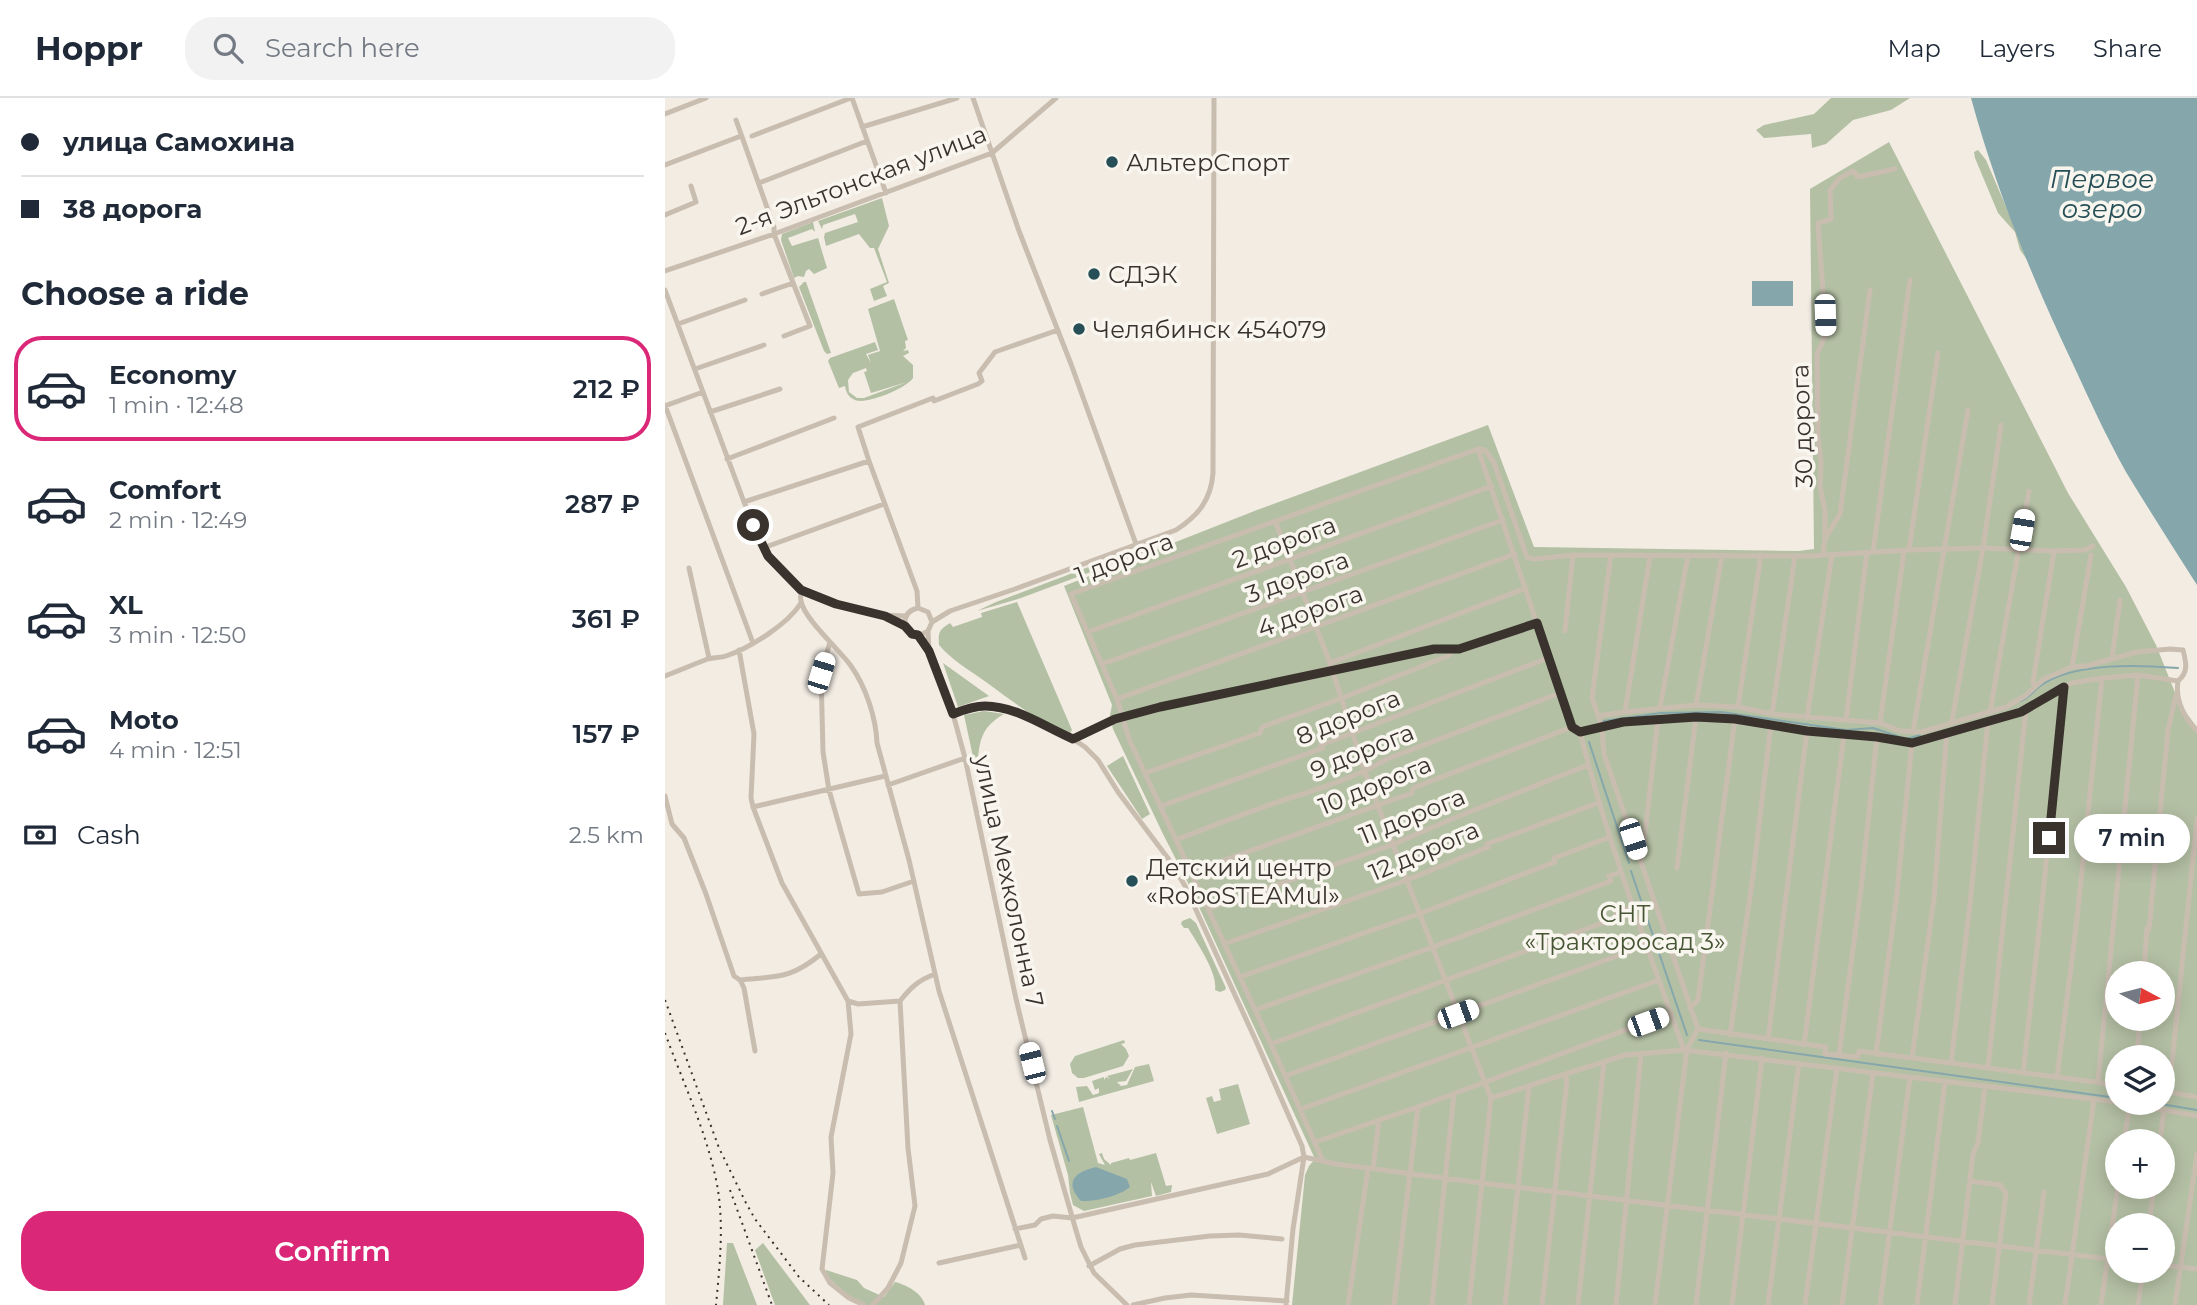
<!DOCTYPE html>
<html lang="en">
<head>
<meta charset="utf-8">
<style>
  body { margin:0; font-family:Montserrat,sans-serif; background:#f2f2f3; color:#1f2937; height:100vh; display:flex; flex-direction:column; font-size:26px; white-space:nowrap }
  * { box-sizing:border-box; margin:0 }
  p { font-size:23px; color:#747a83 }
  .icon { flex:none; width:38px; height:38px; fill:none; stroke:currentColor; stroke-width:2; stroke-linecap:round; stroke-linejoin:round }
  .map { position:relative; flex:1; overflow:hidden }
  .drawer { display:flex; flex-direction:column; background:#fff; width:665px }
  .drawer>* { flex:none }
  .hud { display:grid; align-content:center; height:154px; padding:0 21px; background:#fff }
  .needle { width:46px; rotate:97deg }
  .tools { position:absolute; left:1440px; top:863px; display:grid; gap:14px }
  .tools a { display:grid; place-items:center; width:70px; height:70px; border-radius:50%; background:#fff; box-shadow:0 4px 18px #0003; font-size:35px }
  .end { position:absolute; width:32px; height:32px; margin:-16px; border:9px solid #39322d; background:#fff; box-shadow:0 0 0 4px #fff }
  .from { border-radius:50% }
  .bubble { position:absolute; height:49px; border-radius:24px; background:#fff; box-shadow:0 4px 18px #0003; font-size:23px; font-weight:600; line-height:49px; text-align:center }
  .car { position:absolute; width:21px; height:42px; margin:-21px -10px; border-radius:9px; box-shadow:0 0 5px 2px #0007; background:linear-gradient(#fff 24%,#345 0 40%,#fff 0 76%,#345 0 86%,#fff 0) }
  .hud b { display:flex; align-items:center; gap:24px; height:66px; font-size:26px }
  .hud b+b { border-top:2px solid #e0e1e3 }
  .hud i { width:18px; height:18px; background:#1f2937 }
  ul { padding:0; list-style:none }
  li { display:flex; align-items:center; gap:21px; height:105px; margin:0 14px 10px; padding:0 7px; border:4px solid transparent; border-radius:28px }
  li div { flex:1 }
  li b { display:block; font-size:26px }
  li em { font-style:normal; font-weight:600 }
  li.active { border-color:#db2777 }
  li>.icon { width:63px; height:63px; stroke-width:1.5 }
  h2 { padding:0 21px; font-size:32px; line-height:84px }
  .pay { display:flex; align-items:center; gap:18px; height:77px; padding:0 21px; font-size:26px }
  .pay p { margin-inline-start:auto }
  .action { display:flex; gap:14px; margin-top:auto; padding:14px 21px }
  .action a { flex:1; height:80px; border-radius:28px; background:#db2777; color:#fff; font-size:28px; font-weight:600; line-height:80px; text-align:center }
  header { display:flex; align-items:center; gap:42px; box-sizing:border-box; height:98px; padding:0 35px; background:#fff; border-bottom:2px solid #e0e1e3 }
  header strong { font-size:33px }
  nav { display:flex; gap:38px; margin-inline-start:auto; font-size:24px }
  .search { width:490px; height:63px; background:#f2f2f3; display:flex; align-items:center; gap:18px; box-sizing:border-box; padding:0 24px; border-radius:28px; color:#747a83; font-size:26px }
  main { display:flex; flex:1; min-height:0 }
  .map>svg:first-child { display:block }
  .green { fill:#b4c0a4; fill-rule:evenodd }
  .water { fill:#85a7ac }
  .lines { fill:none; stroke-linecap:round; stroke-linejoin:round }
  .stream { stroke:#85a7ac; stroke-width:2 }
  .minor { stroke:#c9bdb0; stroke-width:5 }
  .rail { stroke:#39322d; stroke-width:2; stroke-dasharray:2 5; stroke-linecap:butt }
  .route { stroke:#39322d; stroke-width:9 }
  .poi-dot { fill:#264f57; stroke:#f9f6ef; stroke-width:2.5 }
  .labels { text-anchor:middle; dominant-baseline:central; stroke-width:7; stroke-linejoin:round; paint-order:stroke }
  .poi-label { font-size:24px; fill:#39322d; stroke:#f9f6ef; text-anchor:start }
  .street-label { font-size:24px; fill:#39322d; stroke:#f9f6ef }
  .park-label { font-size:24px; fill:#465533; stroke:#f9f6ef }
  .water-label { font-size:26px; font-style:italic; fill:#264f57; stroke:#f9f6ef }
</style>
</head>
<body>
<header>
<strong>Hoppr</strong>
<div class="search"><svg class="icon" aria-label="search" viewBox="0 0 24 24"><circle cx="10" cy="10" r="6"/><path d="M15 15l6 6"/></svg>Search here</div>
<nav><a>Map</a><a>Layers</a><a>Share</a></nav>
</header>
<main>
<section class="drawer">
<div class="hud">
<b><i class="from"></i>улица Самохина</b>
<b><i></i>38 дорога</b>
</div>
<h2>Choose a ride</h2>
<ul>
<li class="active"><svg class="icon" aria-label="car" viewBox="0 0 24 24"><path d="M5 17H2v-5l4-1 3-4h7l3 4 3 1v5h-3M9 17h6M6 11h13"/><circle cx="7" cy="17" r="2"/><circle cx="17" cy="17" r="2"/></svg><div><b>Economy</b><p>1 min · 12:48</p></div><em>212 ₽</em></li>
<li><svg class="icon" aria-label="car" viewBox="0 0 24 24"><path d="M5 17H2v-5l4-1 3-4h7l3 4 3 1v5h-3M9 17h6M6 11h13"/><circle cx="7" cy="17" r="2"/><circle cx="17" cy="17" r="2"/></svg><div><b>Comfort</b><p>2 min · 12:49</p></div><em>287 ₽</em></li>
<li><svg class="icon" aria-label="car" viewBox="0 0 24 24"><path d="M5 17H2v-5l4-1 3-4h7l3 4 3 1v5h-3M9 17h6M6 11h13"/><circle cx="7" cy="17" r="2"/><circle cx="17" cy="17" r="2"/></svg><div><b>XL</b><p>3 min · 12:50</p></div><em>361 ₽</em></li>
<li><svg class="icon" aria-label="car" viewBox="0 0 24 24"><path d="M5 17H2v-5l4-1 3-4h7l3 4 3 1v5h-3M9 17h6M6 11h13"/><circle cx="7" cy="17" r="2"/><circle cx="17" cy="17" r="2"/></svg><div><b>Moto</b><p>4 min · 12:51</p></div><em>157 ₽</em></li>
</ul>
<div class="pay"><svg class="icon" aria-label="cash" viewBox="0 0 24 24"><path d="M3 7h18v10H3z"/><circle cx="12" cy="12" r="2"/></svg>Cash<p>2.5 km</p></div>
<div class="action"><a>Confirm</a></div>
</section>
<div class="map">
<svg width="1532" height="1207" viewBox="0 0 1532 1207">
  <rect width="100%" height="100%" fill="#f2ece3"/>
  <path class="green" d="M1166,0H1245L1226,12L1188,22L1161,46L1147,50L1146,36L1099,40L1091,32L1099,27L1149,16Z
    M1224,44L1403,395L1461,489L1491,547L1515,607L1532,629V1207H627L640,1077L644,1068L650,1061L523,785L498,736L448,631L445,617L447,607L399,488L592,412L823,327L869,449L1134,453L1149,451L1145,91ZM1452,875H1498V920H1452ZM1452,959H1498V1004H1452ZM1452,1043H1498V1088H1452ZM1452,1127H1498V1172H1452Z
    M1313,52L1321,62L1366,167L1355,152L1350,134L1333,115L1310,60L1309,54Z
    M217,100L224,128L213,151L224,185L218,188L222,198L209,203L205,191L222,184L209,150H205L194,136L161,148L159,139L160,135L193,124L190,116L158,127L157,131L153,123Z
    M148,124L150,134L147,131L123,140L127,148L153,140L162,170L149,176L144,171L141,173L139,179L133,178L129,180L116,142L117,136Z
    M139,184H141L166,255L162,256L159,253L134,189Z
    M229,201L243,242L240,243L241,250L238,253L243,252L244,255L238,258L248,267V280C242,290 201,307 190,302C183,299 181,294 180,288L174,290L163,263L165,260L210,244L213,252L201,256L206,265L203,257L215,253L203,211ZM201,270L202,273L199,274L206,295L242,284L199,300H192L184,294L183,282L188,275Z
    M479,448L482,453L356,500L312,513L331,504Z
    M352,504L407,632L405,635C373,624 347,603 321,584C304,572 287,562 274,547C273,534 274,532 285,525L288,529L317,519L316,515Z
    M278,565L324,598L293,609Z
    M319,613L339,616C315,630 315,643 312,668H310L299,617Z
    M458,658L485,716L477,721L442,668Z
    M525,820L531,825L561,890L560,892L555,894L550,892C553,875 532,845 523,830H519L516,826L517,823Z
    M459,942L460,945L456,946L461,951L464,958L458,968L419,980H413L407,975L405,966L410,958Z
    M484,966L489,983L414,1004L411,989L422,988L428,997L434,995V990L430,992L427,983L439,979V982L441,979L445,981L442,978L468,971L461,983L452,984L456,988L462,987L470,969Z
    M573,986L585,1026L552,1036L541,1000L547,998L549,1004L556,1002L554,991Z
    M418,1009L433,1065L440,1067L434,1056L437,1055L439,1061L446,1067V1065L464,1060L465,1062L491,1055L501,1088L507,1087L506,1094L491,1098L486,1084L487,1098L419,1113L408,1107L405,1095L403,1077L386,1017Z
    M62,1145H68L92,1207H58Z
    M98,1145L145,1207H110L90,1152Z
    M161,1172L192,1182L199,1190L219,1199L230,1184C242,1187 257,1195 260,1207H202L192,1205L161,1178Z"/>
  <path class="water" d="M1306,0H1532V487C1508,449 1484,412 1461,374C1441,338 1424,301 1407,264C1366,178 1331,91 1306,0Z
    M1087,183H1128V208H1087Z
    M431,1069L462,1081L465,1089C454,1098 430,1104 416,1103C398,1083 411,1074 431,1069Z"/>
  <g class="lines">
    <path class="stream" d="M1356,603C1365,599 1370,591 1378,586C1413,564 1474,567 1513,570
      M938,623L996,615L1056,614L1181,632L1208,630L1241,641L1255,637
      M924,644L964,765
      M966,773L1022,937
      M1034,942L1452,1000
      M1484,1004L1532,1012
      M387,1013L390,1021
      M392,1028L404,1063"/>
    <path class="minor" d="M187,0L221,95
      M308,0L354,133L406,266L471,446
      M0,16L41,0
      M71,22L109,129V136L145,228L119,238
      M197,29L292,0
      M87,38L186,0
      M0,67L76,38
      M94,85L202,43
      M0,117L31,104L26,88
      M0,173L109,136L327,55L391,0
      M0,192L79,404L103,458L136,492L171,506L215,517L240,518
      M97,196L128,185
      M13,226L80,202
      M30,271L99,247
      M0,307L88,545
      M0,308L38,294
      M45,314L115,291
      M813,351L820,352L829,365L862,459L869,461L908,457L1144,458L1244,452L1318,450L1389,453L1420,452L1428,448
      M62,361L169,320
      M79,404L204,363
      M611,425L665,565L700,674L826,1000L804,1207
      M1160,441V413L1155,388L1156,364L1153,339L1152,256L1161,236L1153,125L1166,121L1165,92L1175,80L1188,73L1193,79L1230,71
      M98,450L219,406
      M1244,452L1273,255
      M1208,454L1245,182
      M946,457L927,600L937,629L939,656L1033,931
      M1158,457L1160,441L1175,416L1205,192
      M24,470L44,560
      M136,492C136,496 135,500 136,503C139,521 175,552 186,568C201,589 211,620 212,645L244,762L274,893L360,1160
      M253,510L252,493L204,363L193,329L268,300L269,303L313,286L317,283L314,275L330,254L393,232
      M222,519C227,522 235,524 239,527C248,534 251,541 263,533
      M267,524L285,513L350,491L511,432C533,418 546,402 548,375L549,0
      M240,528C239,518 243,512 253,510L263,514L267,524L263,533L264,553
      M900,533L908,457
      M423,534L827,388
      M253,537L264,553L288,616L300,660L351,901L385,1042L410,1129L416,1149L429,1175L462,1207
      M165,544L156,575L158,654L164,692L194,796L217,794L249,783
      M74,552L89,636L86,700L88,709L117,785L183,903L186,936L166,1039L168,1075L157,1171L165,1185L184,1200L199,1207
      M1447,560L1455,502
      M665,565L861,490
      M437,566L838,422
      M1407,569L1426,457
      M0,578C13,573 27,567 40,562C47,559 55,560 61,558C85,550 123,526 136,505
      M1370,588L1368,584L1389,453
      M452,601L850,456
      M1031,607L1057,457
      M1073,609L1096,457
      M995,610L1023,457
      M960,614L985,458
      M1325,614L1364,393
      M288,616L306,609L319,608L351,614L408,641L420,649L433,662L453,694L508,767L520,788L591,943L637,1048L639,1059L628,1131L621,1207
      M1107,616L1130,458
      M933,618L960,614L1031,607L1073,609L1107,616L1215,625L1235,633L1256,634L1341,609L1360,598L1379,581L1407,569L1421,568L1472,554L1505,551L1518,552C1521,564 1524,574 1513,583
      M1142,620L1167,457
      M1181,622L1202,454
      M1287,623L1318,450L1336,327
      M1215,625L1239,453
      M915,634L958,624L1031,619L1070,621L1142,633L1212,639L1247,645L1356,614L1384,596L1407,585L1437,580L1473,577L1513,583C1510,602 1519,619 1532,633
      M1248,634L1303,312
      M408,641L450,621L495,609L584,591L661,572L769,551H790
      M480,675L595,635L597,629L677,600L783,558L790,551L872,525
      M223,687L300,660
      M0,698L7,726L19,740L41,796L69,878L75,882L79,890L90,953
      M496,708L658,650L656,647L883,560
      M88,709L220,678
      M511,742C542,730 574,717 607,706C646,693 686,682 722,661L895,595
      M977,761L993,622
      M1012,770L1031,619
      M526,774L747,695L748,690L907,629
      M543,811L729,746L789,720L923,667
      M1484,831L1503,632L1511,597
      M559,846L742,782L823,749L822,746L933,705
      M1479,875L1482,830
      M575,879L756,815L890,764L889,760L945,739
      M75,882C112,878 126,881 156,856
      M183,903L193,906L235,903
      M1025,910L1033,902L1070,621
      M590,912L768,849L946,783L944,778L956,774
      M1033,931L1161,949L1160,956L1193,959L1194,953L1452,987
      M1065,937L1088,778L1106,626
      M1103,941L1142,633
      M606,946L951,820L952,815L969,809
      M1139,947L1179,637
      M1211,956L1232,795L1247,645
      M1174,957L1196,791L1212,639
      M1472,959L1475,920
      M1247,960L1269,800L1282,634
      M1286,965L1305,806L1323,623
      M1323,970L1361,611
      M1358,975L1376,815L1399,589
      M620,978L966,853L964,849L979,843
      M1392,980L1412,821L1437,580
      M1433,984L1473,577
      M1498,993L1532,999
      M1504,994L1532,721
      M826,1000L960,957L1019,952
      M1456,1004L1532,1018
      M636,1011L994,882
      M1459,1043L1465,1006
      M1495,1043L1499,1011
      M650,1044L753,1009L1006,915
      M639,1059L671,1066L817,1085L1452,1162
      M658,1063L606,946L464,641L452,601L406,496L813,351L907,629L915,634C942,742 981,846 1019,952L1452,1004
      M708,1071L714,1022
      M1305,1083L1335,1087L1341,1095L1327,1207
      M1484,1127L1489,1088
      M350,1131L370,1127L376,1121L388,1118L407,1120L603,1076L639,1059
      M274,1165L356,1147
      M1498,1167L1532,1171
      M424,1168L455,1151L470,1147L545,1138L574,1137L617,1141
      M208,1207L223,1190L236,1165L250,1108L243,1050L235,903C246,889 254,882 270,876
      M468,1207L500,1200L526,1197L622,1203
      M683,1207L703,1070
      M729,1207L753,1009
      M767,1207L789,995
      M840,1207L864,989
      M877,1207L902,983L900,977
      M913,1207L939,965
      M951,1207L976,957
      M990,1207L1022,951L1033,931
      M1031,1207L1061,955
      M1067,1207L1097,960
      M1103,1207L1134,965
      M1140,1207L1172,970
      M1177,1207L1208,975
      M1215,1207L1245,979
      M1252,1207L1280,984
      M1290,1207L1308,1056L1313,1045L1320,989
      M1364,1207L1379,1094
      M1400,1207L1429,1001
      M1436,1207L1453,1088
      M1473,1207L1478,1172
      M1510,1207L1532,1056"/>
    <path class="rail" d="M0,902L54,1050L81,1105L90,1121L134,1179L164,1207
      M0,935C17,982 39,1028 50,1077C60,1119 55,1165 51,1207
      M65,1092L107,1207"/>
  </g>
  <g class="lines">
    <path class="route" d="M88,427L103,458L136,492L171,506L220,518L240,528L247,536L253,537L264,553L288,616C298,612 309,608 320,608C351,608 380,629 408,641L450,621L495,609L769,551H794L872,525L907,629L915,634L958,624L1031,619L1070,621L1142,633L1212,639L1247,645L1356,614L1399,589L1384,740"/>
  </g>
  <g class="poi-dot">
    <circle cx="447" cy="64" r="7"/>
    <circle cx="429" cy="176" r="7"/>
    <circle cx="414" cy="231" r="7"/>
    <circle cx="467" cy="783" r="7"/>
  </g>
  <g class="labels">
    <g class="poi-label">
      <text x="461" y="64">АльтерСпорт</text>
      <text x="443" y="176">СДЭК</text>
      <text x="428" y="231">Челябинск 454079</text>
      <text x="481" y="769">Детский центр<tspan x="481" dy="28">«RoboSTEAMul»</tspan></text>
    </g>
    <g class="street-label">
      <text transform="translate(196 82) rotate(-21)">2-я Эльтонская улица</text>
      <text transform="translate(1137 328) rotate(-92)">30 дорога</text>
      <text transform="translate(619 444) rotate(-20)">2 дорога</text>
      <text transform="translate(459 460) rotate(-21)">1 дорога</text>
      <text transform="translate(632 479) rotate(-20)">3 дорога</text>
      <text transform="translate(645 513) rotate(-20)">4 дорога</text>
      <text transform="translate(683 619) rotate(-22)">8 дорога</text>
      <text transform="translate(697 653) rotate(-22)">9 дорога</text>
      <text transform="translate(710 687) rotate(-22)">10 дорога</text>
      <text transform="translate(747 718) rotate(-22)">11 дорога</text>
      <text transform="translate(759 753) rotate(-23)">12 дорога</text>
      <text transform="translate(344 783) rotate(78)">улица Мехколонна 7</text>
    </g>
    <g class="park-label">
      <text x="960" y="815">СНТ<tspan x="960" dy="28">«Тракторосад 3»</tspan></text>
    </g>
    <g class="water-label">
      <text x="1437" y="81">Первое<tspan x="1437" dy="30">озеро</tspan></text>
    </g>
  </g>
</svg>
<div class="tools">
<a><svg class="needle" viewBox="-14 -14 28 28"><path d="M0-13l5 13h-10z" fill="#e53935"/><path d="M0 13l5-13h-10z" fill="#747a83"/></svg></a>
<a><svg class="icon" aria-label="layers" viewBox="0 0 24 24"><path d="M12 4l9 5-9 5-9-5zM3 14l9 5 9-5"/></svg></a>
<a>+</a>
<a>−</a>
</div>
<i class="end from" style="left:88px;top:427px"></i>
<i class="end" style="left:1384px;top:740px"></i>
<div class="bubble" style="left:1409px;top:716px;width:116px">7 min</div>
<i class="car" style="left:1160px;top:217px;rotate:178deg"></i>
<i class="car" style="left:1357px;top:432px;rotate:10deg"></i>
<i class="car" style="left:156px;top:575px;rotate:17deg"></i>
<i class="car" style="left:968px;top:741px;rotate:162deg"></i>
<i class="car" style="left:793px;top:916px;rotate:70deg"></i>
<i class="car" style="left:983px;top:924px;rotate:70deg"></i>
<i class="car" style="left:367px;top:965px;rotate:346deg"></i>
</div>
</main>
</body>
</html>
